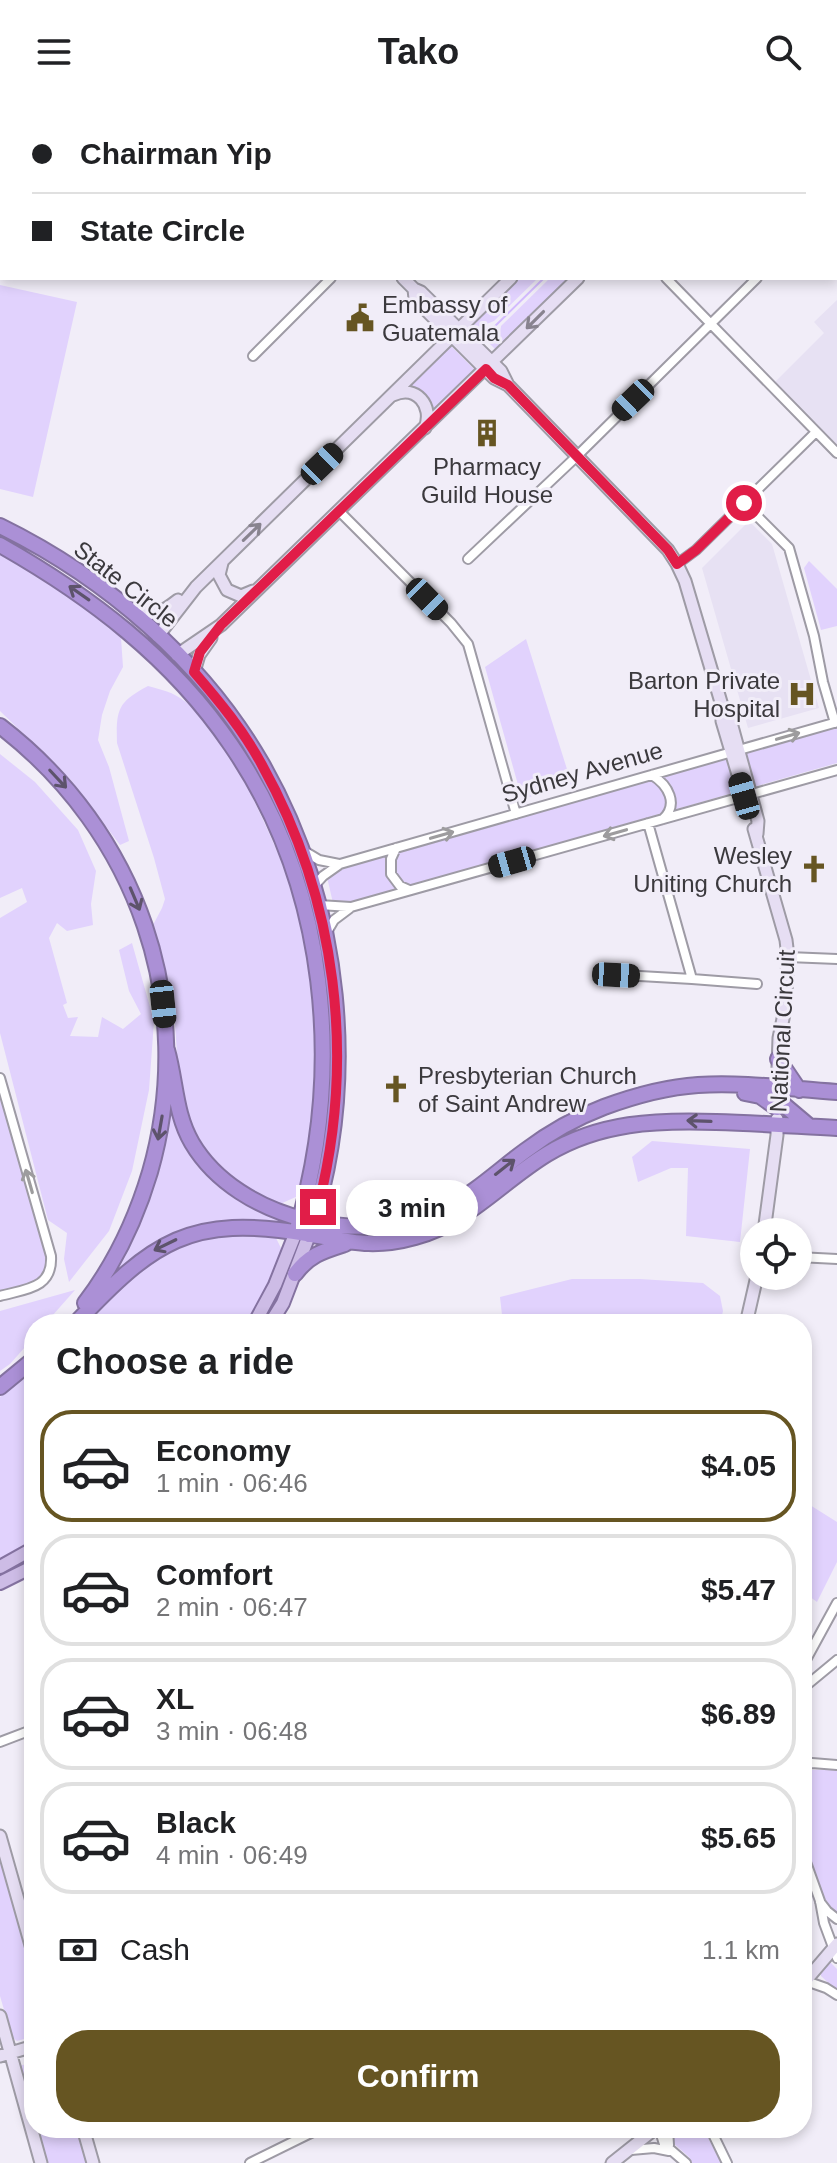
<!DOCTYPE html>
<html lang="en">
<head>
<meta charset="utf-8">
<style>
  body { margin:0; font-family:Helvetica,sans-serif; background:#f6f6f6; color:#202124; height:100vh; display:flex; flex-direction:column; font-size:30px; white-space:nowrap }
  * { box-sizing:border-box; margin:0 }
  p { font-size:26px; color:#757577 }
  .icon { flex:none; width:44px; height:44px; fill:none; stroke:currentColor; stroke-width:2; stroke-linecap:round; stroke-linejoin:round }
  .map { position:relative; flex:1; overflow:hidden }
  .panel { position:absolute; left:24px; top:1210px; width:788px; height:824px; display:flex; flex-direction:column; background:#fff; border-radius:32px; box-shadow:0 4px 12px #0003 }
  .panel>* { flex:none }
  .top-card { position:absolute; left:0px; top:0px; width:838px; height:176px; box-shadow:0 4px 12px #0003; display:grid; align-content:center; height:176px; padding:0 32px; background:#fff }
  .tools { position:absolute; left:740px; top:1114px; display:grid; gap:16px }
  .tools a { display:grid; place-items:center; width:72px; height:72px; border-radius:50%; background:#fff; box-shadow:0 4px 12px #0003; font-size:40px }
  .end { position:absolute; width:36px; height:36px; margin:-18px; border:10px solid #e11d48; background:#fff; box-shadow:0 0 0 4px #fff }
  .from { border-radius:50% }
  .bubble { position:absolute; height:56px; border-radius:28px; background:#fff; box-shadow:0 4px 12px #0003; font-size:26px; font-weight:600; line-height:56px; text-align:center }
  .car { position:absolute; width:24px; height:48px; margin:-24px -12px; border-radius:10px; box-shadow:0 0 6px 2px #0007; background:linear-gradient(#222 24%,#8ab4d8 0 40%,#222 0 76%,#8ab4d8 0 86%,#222 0) }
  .top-card b { display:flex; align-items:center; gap:28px; height:76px; font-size:30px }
  .top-card b+b { border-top:2px solid #e0e0e0 }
  .top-card i { width:20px; height:20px; background:#202124 }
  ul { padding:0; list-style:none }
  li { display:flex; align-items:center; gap:24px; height:112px; margin:0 16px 12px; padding:0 16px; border:4px solid #e0e0e0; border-radius:32px }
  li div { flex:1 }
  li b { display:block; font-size:30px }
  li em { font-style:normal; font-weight:600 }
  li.active { border-color:#652 }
  li>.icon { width:72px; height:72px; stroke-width:1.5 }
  h2 { padding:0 32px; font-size:36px; line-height:96px }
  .pay { display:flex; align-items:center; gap:20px; height:88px; padding:0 32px; font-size:30px }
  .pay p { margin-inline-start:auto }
  .button { display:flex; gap:16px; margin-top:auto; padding:16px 32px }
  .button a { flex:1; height:92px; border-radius:32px; background:#652; color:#fff; font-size:32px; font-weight:600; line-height:92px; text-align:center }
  header { display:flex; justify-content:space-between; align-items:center; height:104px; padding:0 32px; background:#fff; font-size:36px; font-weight:600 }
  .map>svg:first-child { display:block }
  .built { fill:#e7e1f3 }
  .green { fill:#e1d2fd }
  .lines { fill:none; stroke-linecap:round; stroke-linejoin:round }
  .stream { stroke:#d3bafe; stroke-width:2 }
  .street-casing { stroke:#9e9ba5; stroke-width:12 }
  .secondary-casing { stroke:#9e9ba5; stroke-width:15 }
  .primary-casing { stroke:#8472a0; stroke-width:16 }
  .highway-casing { stroke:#8472a0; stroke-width:18 }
  .street { stroke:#fff; stroke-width:8 }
  .secondary { stroke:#e6def3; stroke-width:11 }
  .primary { stroke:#cdbce6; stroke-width:12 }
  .highway { stroke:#ab90d6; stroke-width:14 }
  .oneway { stroke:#88838f }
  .oneway2 { stroke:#5d536b }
  .oneway3 { stroke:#9d9c9e }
  .route { stroke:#e11d48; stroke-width:10 }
  .labels { text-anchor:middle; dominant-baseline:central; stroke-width:6; stroke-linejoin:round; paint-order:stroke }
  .poi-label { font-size:24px; fill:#3b393d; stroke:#f1edf8; text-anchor:start }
  .street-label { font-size:24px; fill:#3b393d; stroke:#f1edf8 }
</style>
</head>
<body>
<header><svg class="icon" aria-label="menu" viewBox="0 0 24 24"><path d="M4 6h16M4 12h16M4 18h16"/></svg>Tako<svg class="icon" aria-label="search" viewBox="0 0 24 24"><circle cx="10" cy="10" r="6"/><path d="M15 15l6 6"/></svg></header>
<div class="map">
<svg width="837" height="2059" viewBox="0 0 837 2059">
  <rect width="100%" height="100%" fill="#f1edf8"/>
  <path class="built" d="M837,196V341L775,278L824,229L814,218Z
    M749,417L772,440L819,604L748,624L702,464Z"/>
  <path class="green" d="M295,0H465L467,2H295Z
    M517,174H538L494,217L484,221L485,229L488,233H496L500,229L501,222L550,174H571L497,247L470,220Z
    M0,181L77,198L33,393L0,385Z
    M450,241L475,266L431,309L407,284Z
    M0,449L80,496L121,534L123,563L110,587L102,611L98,636L109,663L129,737L120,741L70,675L0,607Z
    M809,457L837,485V522L821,526L804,464Z
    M526,535L572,681L522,695L485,563Z
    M148,582C155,584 164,586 171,589C206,605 233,655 250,688C271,732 292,777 304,825C324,909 320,1009 298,1092L280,1100L250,1087L215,1060L193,1025L179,980L174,905L153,821L162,804L165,795L154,754L117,639C116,605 118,598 148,582Z
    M837,623V659L346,800L333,799L327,773L339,765Z
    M0,650L35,678L78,726L96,767L91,800L93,821L67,827L57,819L49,834L67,899L63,901L68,914L78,913L70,932L98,933L102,913L123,925L141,910L129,887L119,846L132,839L154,917L149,986L132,1067L109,1127L69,1178L64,1155L67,1129L48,1116L0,929V814L27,798L22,784L0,794Z
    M0,974L51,1152L44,1176L0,1191Z
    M169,996H171L193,1049L285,1114L283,1120L237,1119L202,1123L104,1184Z
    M652,1037L750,1045L740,1138L686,1132L688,1064H671L638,1078L632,1053Z
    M257,1130L276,1134L282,1146L268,1181L246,1220H81C120,1179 154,1142 213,1131C227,1128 243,1130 257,1130Z
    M572,1175H640L703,1179L720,1192L723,1207L720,1220H503L500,1193Z
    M75,1186L45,1220H34V1233L10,1260L0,1267V1207Z
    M34,1266V1436L0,1455V1293Z
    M802,1396L837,1418V1458L817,1498L802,1487Z
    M802,1666H837V1811L826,1801L802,1731Z
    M0,1755L34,1873V1932L17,1937L12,1933L0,1892Z
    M830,1858L837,1865V1887L821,1872V1865Z
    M34,1958V2013L19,1962Z
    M37,2024H77L87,2059H47Z
    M670,2024H703L721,2059H692L689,2053L672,2038Z"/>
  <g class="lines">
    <path class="stream" d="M719,2L721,0
      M486,231L544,174"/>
    <defs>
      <path id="street" d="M496,0L498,2
        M272,2V0
        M504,2L506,0
        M836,80L837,81
        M836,97L837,96
        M666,174L837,349
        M253,252L331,174
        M744,399L789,444L814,532L823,578L835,619
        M339,407L451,519L468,540L516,710
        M468,455L576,353L757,174
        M677,460L696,446L816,328
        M652,671C668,681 679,700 663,715
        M648,719L692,875L757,880
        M396,744L391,755V770L400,782L409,786
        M304,747L319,756L339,760
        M314,782L323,772L340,760L837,618
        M319,801L351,803L837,666
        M327,828L334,816L350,804
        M788,853L837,855
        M605,870L692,875
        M0,974L51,1152C53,1185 25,1185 0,1192
        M798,1153L837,1155
        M802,1563L837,1499
        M802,1585L837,1556
        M0,1638L34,1625
        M802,1661L812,1659L837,1661
        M802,1747L820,1797L824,1819L837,1854
        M820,1798L827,1807L837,1815
        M806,1877L826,1884L837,1891
        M659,2024L664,2040L686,2059
        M668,2024L669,2041
        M710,2024L727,2059
        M631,2046L654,2044L669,2047
        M250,2059L321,2024"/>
      <path id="secondary" d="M127,0L136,2
        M686,2L688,0
        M752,2L754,0
        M403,174L414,185L421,188L501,267L508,281L668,446L677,460L685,477L723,605L730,615L758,717L757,730
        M414,185L415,195L494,274L508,281
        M393,291C416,280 434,302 425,324
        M222,459L219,471L227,486L241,492L253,487
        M132,506C155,513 160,510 178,496
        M158,532L196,483L511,174
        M177,551L221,521L578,174
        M194,568L199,551L211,534
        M723,605L722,617L739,674
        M754,725L786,836L788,853L785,905L779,934L777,990
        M764,1128L777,1031V1015
        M746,1220L757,1172
        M0,1732L34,1852
        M802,1881L837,1840
        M0,1912L41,2059
        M0,1952L34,1942
        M83,2024L93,2059
        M612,2059L656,2024"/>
      <path id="primary" d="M254,1220L275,1181L296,1128
        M270,1220L283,1199L309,1131
        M0,1463L34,1444
        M0,1479L34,1462"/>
      <path id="highway" d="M0,422C106,474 203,557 262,660C342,801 360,977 309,1131
        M0,441C90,492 172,554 231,641C328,782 345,967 296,1128
        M0,622C138,728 198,900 150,1068C136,1115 114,1161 85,1199
        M167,946C176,978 175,1010 192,1039C238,1117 367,1145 446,1104C475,1089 499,1066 525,1047C549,1029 575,1014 604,1003C634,992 666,983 698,981C744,978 791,985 837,988
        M778,955L799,986
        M745,989L760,992L777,1004
        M777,995L809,1022
        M295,1170C309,1151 323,1147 345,1140
        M75,1220C153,1137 190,1110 307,1130C349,1137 372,1145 415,1133C468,1119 501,1078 547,1050C600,1018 656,1016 716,1018C757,1019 797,1022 837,1024
        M0,1283L34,1255"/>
    </defs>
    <use href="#street" class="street-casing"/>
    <use href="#secondary" class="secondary-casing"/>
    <use href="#primary" class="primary-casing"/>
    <use href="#highway" class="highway-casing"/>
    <use href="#street" class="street"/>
    <use href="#secondary" class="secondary"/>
    <use href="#primary" class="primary"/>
    <use href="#highway" class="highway"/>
  </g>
  <defs><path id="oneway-shaft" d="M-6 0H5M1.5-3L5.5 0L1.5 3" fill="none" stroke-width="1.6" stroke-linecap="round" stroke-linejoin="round" transform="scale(2)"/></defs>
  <g class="oneway">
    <use href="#oneway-shaft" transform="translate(535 216) rotate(135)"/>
    <use href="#oneway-shaft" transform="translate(252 428) rotate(-44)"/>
  </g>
  <g class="oneway2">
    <use href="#oneway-shaft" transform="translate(79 489) rotate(-145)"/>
    <use href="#oneway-shaft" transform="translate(58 675) rotate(47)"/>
    <use href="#oneway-shaft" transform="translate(135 795) rotate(67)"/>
    <use href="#oneway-shaft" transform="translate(699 1017) rotate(-178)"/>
    <use href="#oneway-shaft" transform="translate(160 1024) rotate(100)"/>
    <use href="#oneway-shaft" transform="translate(505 1063) rotate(-38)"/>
    <use href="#oneway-shaft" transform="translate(165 1141) rotate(154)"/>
  </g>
  <g class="oneway3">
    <use href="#oneway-shaft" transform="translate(788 632) rotate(-16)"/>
    <use href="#oneway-shaft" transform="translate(615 729) rotate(164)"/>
    <use href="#oneway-shaft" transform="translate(442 731) rotate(-16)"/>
    <use href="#oneway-shaft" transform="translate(29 1077) rotate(-106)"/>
  </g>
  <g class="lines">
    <path class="route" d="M318,1103C356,954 337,796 262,661C244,627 219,597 194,568L200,548L221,521L486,265L494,274L508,281L668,446L677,460L696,446L744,399"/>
  </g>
  <defs>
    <symbol id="civic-bare" viewBox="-9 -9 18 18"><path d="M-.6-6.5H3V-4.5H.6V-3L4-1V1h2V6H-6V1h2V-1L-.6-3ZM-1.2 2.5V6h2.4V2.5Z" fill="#652" stroke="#f1edf8" stroke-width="2.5" paint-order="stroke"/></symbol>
    <symbol id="building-bare" viewBox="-9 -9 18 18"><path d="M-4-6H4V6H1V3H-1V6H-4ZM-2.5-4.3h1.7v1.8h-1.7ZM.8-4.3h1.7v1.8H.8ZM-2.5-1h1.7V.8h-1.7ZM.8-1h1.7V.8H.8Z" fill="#652" stroke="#f1edf8" stroke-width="2.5" paint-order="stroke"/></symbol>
    <symbol id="hospital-bare" viewBox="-9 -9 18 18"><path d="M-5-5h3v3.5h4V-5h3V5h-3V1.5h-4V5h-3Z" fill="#652" stroke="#f1edf8" stroke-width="2.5" paint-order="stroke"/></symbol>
    <symbol id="church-bare" viewBox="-9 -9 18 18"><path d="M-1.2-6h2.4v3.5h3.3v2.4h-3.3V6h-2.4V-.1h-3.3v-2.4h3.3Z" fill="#652" stroke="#f1edf8" stroke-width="2.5" paint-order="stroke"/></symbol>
  </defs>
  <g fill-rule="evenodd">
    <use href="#civic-bare" x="340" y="194" width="40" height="40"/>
    <use href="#building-bare" x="467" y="309" width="40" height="40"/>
    <use href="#hospital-bare" x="782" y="570" width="40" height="40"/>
    <use href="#church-bare" x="794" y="745" width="40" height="40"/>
    <use href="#church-bare" x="376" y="965" width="40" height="40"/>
  </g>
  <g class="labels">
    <g class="poi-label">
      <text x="382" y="200">Embassy of<tspan x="382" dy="28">Guatemala</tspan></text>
      <text x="487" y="362" text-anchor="middle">Pharmacy<tspan x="487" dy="28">Guild House</tspan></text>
      <text x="780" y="576" text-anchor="end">Barton Private<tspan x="780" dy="28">Hospital</tspan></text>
      <text x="792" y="751" text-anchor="end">Wesley<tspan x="792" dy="28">Uniting Church</tspan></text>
      <text x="418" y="971">Presbyterian Church<tspan x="418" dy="28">of Saint Andrew</tspan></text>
    </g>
    <g class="street-label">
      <text transform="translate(126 480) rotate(38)">State Circle</text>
      <text transform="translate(582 668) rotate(-16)">Sydney Avenue</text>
      <text transform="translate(782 927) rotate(-87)">National Circuit</text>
    </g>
  </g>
</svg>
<div class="tools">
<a><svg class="icon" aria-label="locate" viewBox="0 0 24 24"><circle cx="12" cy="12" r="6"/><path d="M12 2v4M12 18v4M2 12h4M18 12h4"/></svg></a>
</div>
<i class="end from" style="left:744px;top:399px"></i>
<i class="end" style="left:318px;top:1103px"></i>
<div class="bubble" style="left:346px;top:1076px;width:132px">3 min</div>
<i class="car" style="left:633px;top:296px;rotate:226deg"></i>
<i class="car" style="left:322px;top:360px;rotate:46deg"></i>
<i class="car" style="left:427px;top:495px;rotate:135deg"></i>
<i class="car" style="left:744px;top:692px;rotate:344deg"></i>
<i class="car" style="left:512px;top:758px;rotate:254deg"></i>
<i class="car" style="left:616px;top:871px;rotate:93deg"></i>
<i class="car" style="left:163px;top:900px;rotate:174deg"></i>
<div class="top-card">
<b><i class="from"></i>Chairman Yip</b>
<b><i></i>State Circle</b>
</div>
<section class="panel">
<h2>Choose a ride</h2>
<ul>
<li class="active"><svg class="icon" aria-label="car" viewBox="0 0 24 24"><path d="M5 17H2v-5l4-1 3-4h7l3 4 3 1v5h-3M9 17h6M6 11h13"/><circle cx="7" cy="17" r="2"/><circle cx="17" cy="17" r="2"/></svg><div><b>Economy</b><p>1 min · 06:46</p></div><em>$4.05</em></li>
<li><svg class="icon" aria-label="car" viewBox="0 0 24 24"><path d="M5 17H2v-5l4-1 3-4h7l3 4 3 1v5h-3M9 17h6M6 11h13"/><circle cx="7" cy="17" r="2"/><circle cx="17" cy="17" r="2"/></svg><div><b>Comfort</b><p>2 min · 06:47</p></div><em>$5.47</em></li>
<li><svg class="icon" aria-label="car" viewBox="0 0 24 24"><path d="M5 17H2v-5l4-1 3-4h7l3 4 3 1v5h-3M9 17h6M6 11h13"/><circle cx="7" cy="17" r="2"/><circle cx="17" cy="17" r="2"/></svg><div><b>XL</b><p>3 min · 06:48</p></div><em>$6.89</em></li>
<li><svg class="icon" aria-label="car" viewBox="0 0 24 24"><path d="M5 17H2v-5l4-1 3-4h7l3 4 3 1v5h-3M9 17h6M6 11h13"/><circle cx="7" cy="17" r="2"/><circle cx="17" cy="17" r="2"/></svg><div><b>Black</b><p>4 min · 06:49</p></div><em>$5.65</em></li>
</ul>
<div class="pay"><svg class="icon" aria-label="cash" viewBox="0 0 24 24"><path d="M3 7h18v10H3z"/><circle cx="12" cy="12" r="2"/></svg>Cash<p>1.1 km</p></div>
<div class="button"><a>Confirm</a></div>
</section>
</div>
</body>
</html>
